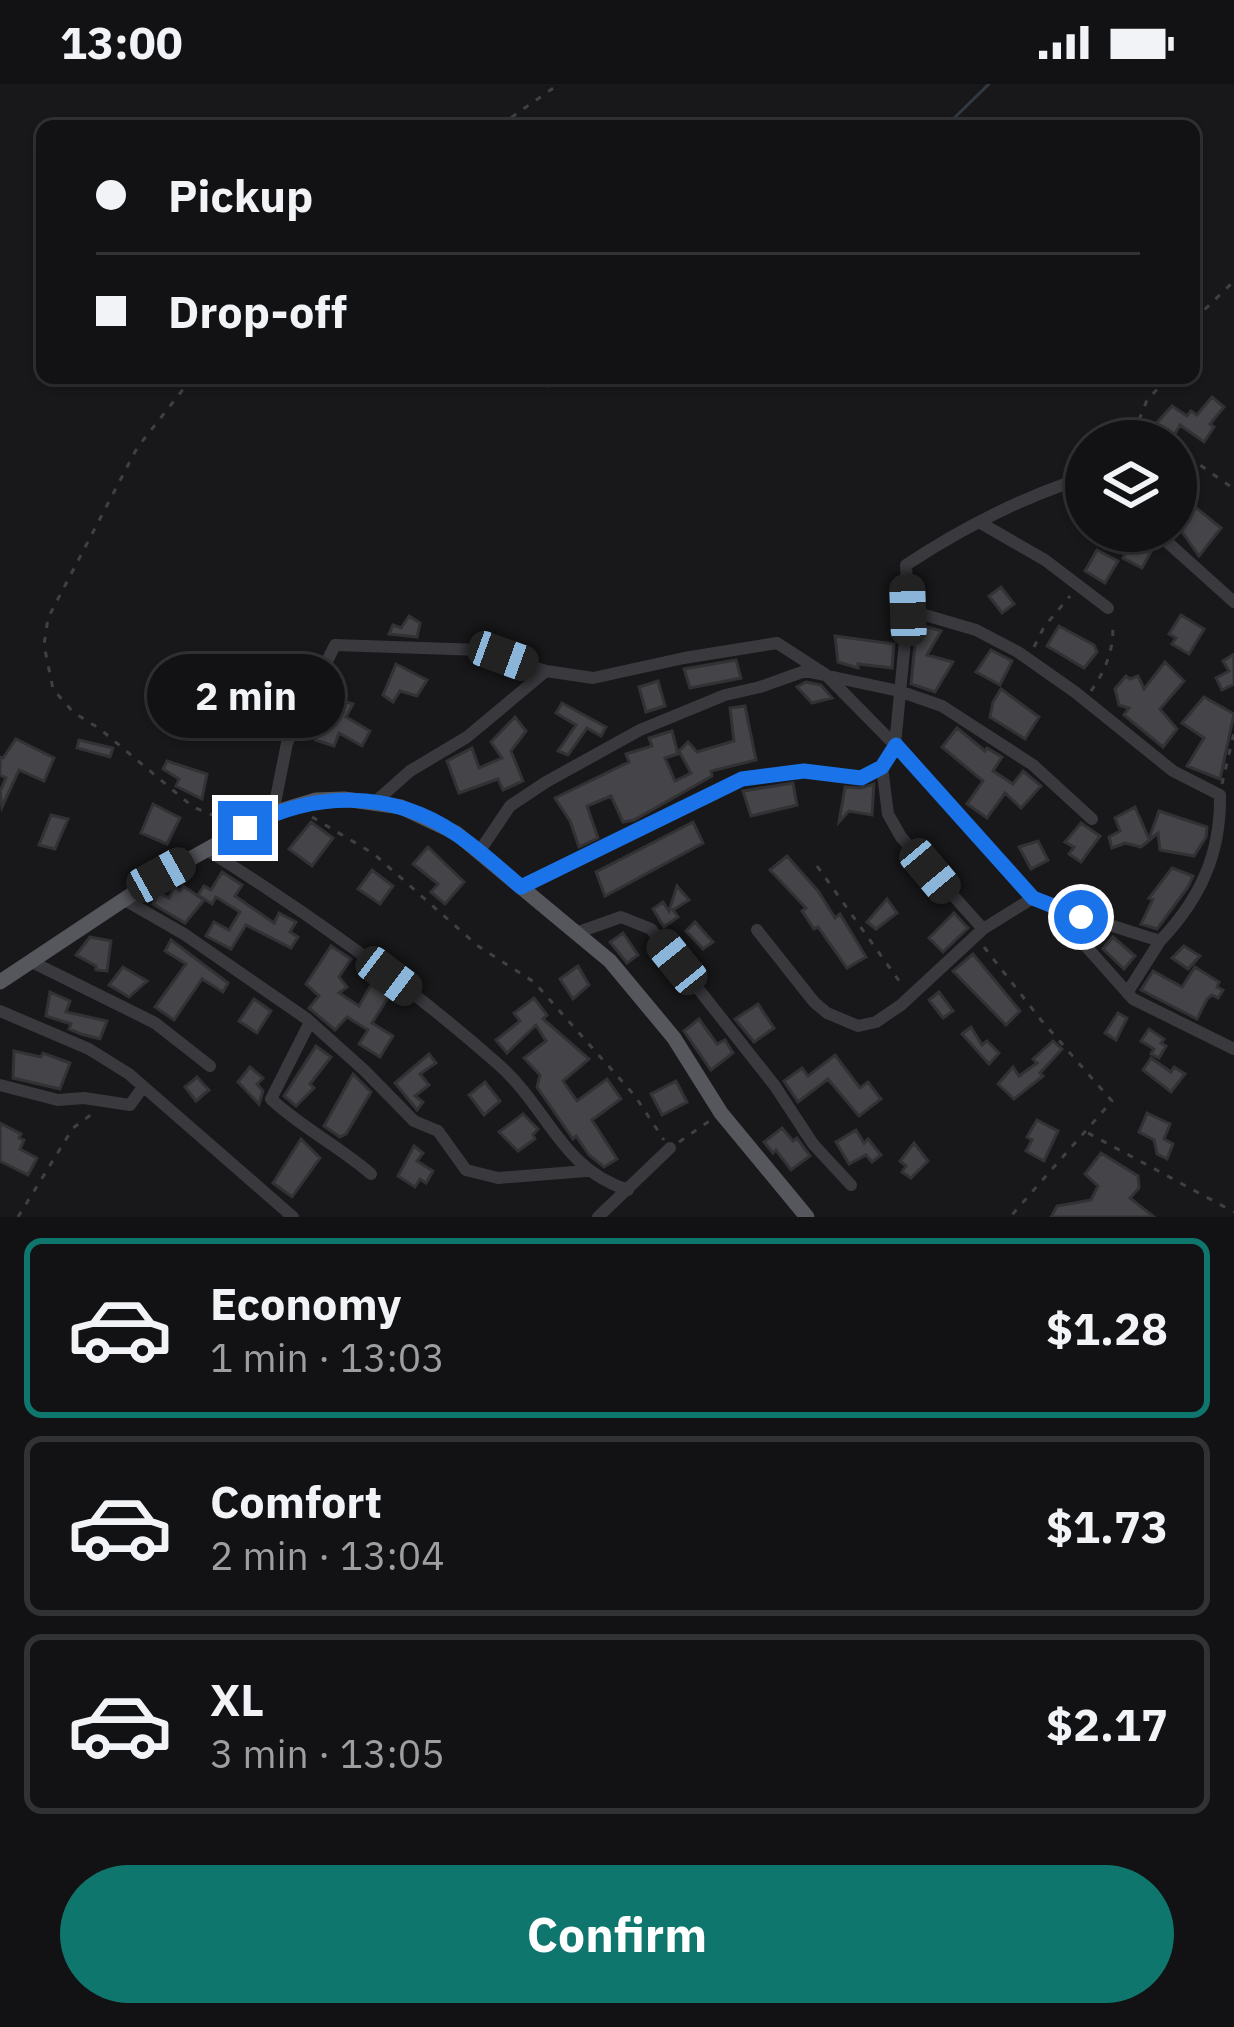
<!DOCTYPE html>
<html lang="en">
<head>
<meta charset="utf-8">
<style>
  body { margin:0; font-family:"IBM Plex Sans",sans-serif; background:#1f2022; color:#f1f3f6; height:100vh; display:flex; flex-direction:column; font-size:45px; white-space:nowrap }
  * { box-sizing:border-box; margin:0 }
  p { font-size:39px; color:#9c9ea0 }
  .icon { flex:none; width:66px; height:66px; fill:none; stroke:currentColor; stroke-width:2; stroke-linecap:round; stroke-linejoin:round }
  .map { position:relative; height:1133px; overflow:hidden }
  .sheet { display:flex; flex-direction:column; background:#121214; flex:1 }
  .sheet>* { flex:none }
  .guide { position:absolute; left:36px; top:36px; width:1164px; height:264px; border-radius:18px; box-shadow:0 3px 9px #0004,0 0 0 3px #313234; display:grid; align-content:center; height:264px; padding:0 60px; background:#121214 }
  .tools { position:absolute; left:1065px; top:336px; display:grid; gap:24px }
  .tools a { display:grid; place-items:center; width:132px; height:132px; border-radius:50%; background:#121214; box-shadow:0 3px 9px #0004,0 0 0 3px #313234; font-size:60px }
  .end { position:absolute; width:54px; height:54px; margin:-27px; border:15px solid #1a73e8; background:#fff; box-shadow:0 0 0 6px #fff }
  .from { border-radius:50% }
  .bubble { position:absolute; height:84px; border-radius:42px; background:#121214; box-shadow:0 3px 9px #0004,0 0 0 3px #313234; font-size:39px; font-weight:800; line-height:84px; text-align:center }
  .car { position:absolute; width:36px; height:72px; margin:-36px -18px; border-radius:15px; box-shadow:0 0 9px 3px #0007; background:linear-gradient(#222 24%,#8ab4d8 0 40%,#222 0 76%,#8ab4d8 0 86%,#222 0) }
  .guide b { display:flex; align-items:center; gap:42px; height:114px; font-size:45px }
  .guide b+b { border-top:3px solid #313234 }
  .guide i { width:30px; height:30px; background:#f1f3f6 }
  ul { padding:21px 0 0; list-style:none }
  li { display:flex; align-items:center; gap:36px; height:180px; margin:0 24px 18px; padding:0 36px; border:6px solid #313234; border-radius:18px }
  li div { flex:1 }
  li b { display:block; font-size:45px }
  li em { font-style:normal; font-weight:800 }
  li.on { border-color:#0f766e }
  li>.icon { width:108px; height:108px; stroke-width:1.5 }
  .primary-button { display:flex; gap:24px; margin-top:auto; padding:24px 60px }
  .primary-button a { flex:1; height:138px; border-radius:72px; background:#0f766e; color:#fff; font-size:48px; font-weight:800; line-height:138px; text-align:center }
  .status { display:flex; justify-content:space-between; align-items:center; height:84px; padding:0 60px; background:#121214; direction:ltr }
  .status svg { height:33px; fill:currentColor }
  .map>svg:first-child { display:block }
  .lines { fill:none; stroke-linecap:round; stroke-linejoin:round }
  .stream { stroke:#323941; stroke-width:3 }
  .building { fill:#454549; stroke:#323235; stroke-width:3 }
  .path { stroke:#3f4045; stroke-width:3; stroke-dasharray:6 9; stroke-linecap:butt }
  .minor { stroke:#39393e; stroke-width:12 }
  .major { stroke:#56565d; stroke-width:15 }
  .route { stroke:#1a73e8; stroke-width:15 }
</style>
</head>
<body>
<div class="status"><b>13:00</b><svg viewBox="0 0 49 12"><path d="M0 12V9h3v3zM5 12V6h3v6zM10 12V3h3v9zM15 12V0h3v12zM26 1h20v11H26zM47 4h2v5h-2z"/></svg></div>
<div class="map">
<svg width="1234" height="1133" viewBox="0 0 1234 1133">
  <rect width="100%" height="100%" fill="#18181a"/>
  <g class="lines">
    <path class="stream" d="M946,42L989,0
      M549,302L566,294"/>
  </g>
  <path class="building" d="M1212,313L1224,323L1210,340L1214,343L1204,358L1180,341L1175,350L1154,342L1172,322L1187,332L1191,327L1197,331Z
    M1176,376L1193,386L1185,400L1195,408L1189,418L1221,444L1199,472L1176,439Z
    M1135,451L1153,464L1142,484L1123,474Z
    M1097,466L1118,477L1105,499L1085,487Z
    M1001,503L1014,520L1002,529L989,512Z
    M1181,531L1204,545L1189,570L1172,560L1176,554L1169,550Z
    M409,532L420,539L417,553L389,550L393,541L401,544Z
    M917,540L941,547L927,571L953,578L935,608L911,600Z
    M1059,542L1094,561L1097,568L1084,584L1047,562Z
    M835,552L894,560L892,584L858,580V584L838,578Z
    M991,566L1012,577L1000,601L976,588Z
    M1234,570V600L1222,606L1216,594L1229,587L1223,577Z
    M736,576L741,594L690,604L684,585Z
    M1165,578L1184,597L1160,625L1177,645L1163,663L1124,631L1129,624L1119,621L1115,605L1126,592L1130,595L1138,592L1144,605Z
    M396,580L427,596L417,612L400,607L393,618L383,611Z
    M171,588L206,590L198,627L149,624V612L163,613V603H169Z
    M658,597L665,622L646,628L639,603Z
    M806,598L821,601L832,614L812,619L797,603Z
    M1001,605L1039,633L1025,655L990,633L993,618Z
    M222,606L243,610L233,639L216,635Z
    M322,611L353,620L346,633L370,647L362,662L339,649L334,662L316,656L318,652L311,648L325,624L318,620Z
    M1204,613L1234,630L1220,695L1187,682L1204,654L1182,639Z
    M562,619L606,643L601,652L587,644L568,671L558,667L576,641L556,629Z
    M745,622L756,676L711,687L712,692L634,736L623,738L611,712L587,722L598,754L579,763L570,737L555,714L629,678L626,670L652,662L649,654L672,647L678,670L665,674L675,697L691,689L679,667L688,658L697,668L734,657L730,624Z
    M515,633L526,647L511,667L523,697L503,706L498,695L459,709L447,677L472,664L479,684L502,674L491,658Z
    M957,644L985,667L987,664L1002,673L993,687L1013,700L1023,687L1041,702L1021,724L1005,709L987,734L967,720L983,697L942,663Z
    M16,655L54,674L44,697L19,686L2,723L0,707L6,694L0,691V673L3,674Z
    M79,656L113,664L110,673L77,664Z
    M167,677L207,690L202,715L176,702L179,695L163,685Z
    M793,699L797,721L751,732L743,707Z
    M874,700L872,731L849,727L839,738L845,703L861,704Z
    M153,720L180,734L167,760L141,749Z
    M1135,723L1149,755L1159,727L1207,743L1206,753L1194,772L1160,766L1158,749L1141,763L1125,759L1112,764L1109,753L1120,747L1115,734Z
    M51,731L68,735L55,765L39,761Z
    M311,738L333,754L312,782L289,765Z
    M693,738L703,759L605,812L596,788Z
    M1081,739L1100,752L1081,778L1069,770L1074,763L1065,758Z
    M1038,757L1048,776L1031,785L1019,763Z
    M428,763L464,798L445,820L431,808L438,800L413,780Z
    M787,772L818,807L835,834L840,830L866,873L847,884L818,843L814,845L802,827L806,824L770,786Z
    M1172,784L1193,792L1188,803L1157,845L1141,840L1153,815L1149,814Z
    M372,786L393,802L380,820L358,805Z
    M222,788L242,801L235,812L274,839L279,829L296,838L290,848L298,853L291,864L246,841L231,865L206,852L214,838L229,846L240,828L216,813L212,820L198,811L204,802L211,806Z
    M183,802L204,816L185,839L153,820L159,809L169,814L174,803L180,807Z
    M677,802L689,816L673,826L678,833L664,843L653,825L663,818L669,827Z
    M887,815L897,829L876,845L867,838Z
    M954,829L968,844L943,868L929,854Z
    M695,838L713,858L703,865L686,847Z
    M623,849L638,871L627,879L610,858Z
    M90,853L111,857L107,887L96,886V882L76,871Z
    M1113,853L1135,872L1124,885L1103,865Z
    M171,856L228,899L223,908L202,895L174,936L155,923L186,880L165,867Z
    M331,862L351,875L339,893L347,903L339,909L359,922L371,901L389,912L372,939L393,952L380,973L359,960L368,946L347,933L335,946L309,924L319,912L306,900Z
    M1184,862L1200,872L1188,885L1172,874Z
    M973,870L1020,927L1006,941L953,887Z
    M578,882L589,901L573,915L560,895Z
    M123,883L147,897L129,913L109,901Z
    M1195,883L1219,898L1217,903L1223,906L1218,914L1212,911L1207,915L1197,935L1141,906L1153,887L1182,903Z
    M50,908L70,917L66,928L107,937L100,955L81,950L69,945L71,940L46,932Z
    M939,908L953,927L943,934L929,916Z
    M534,914L547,931L543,935L589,975L563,997L577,1017L607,995L621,1015L592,1036L617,1075L604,1083L589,1071L576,1052L573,1055L537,1003L540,991L524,974L546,957L536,941L507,969L496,956L520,937L514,929Z
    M254,915L271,927L257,949L239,937Z
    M758,920L774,944L754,958L735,935Z
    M1118,929L1127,934L1116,956L1105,949Z
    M699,935L717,960L725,956L733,969L711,986L684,947Z
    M971,943L982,961L987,957L999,969L989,980L962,950Z
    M1149,945L1164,955L1161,959L1166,962L1159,974L1151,970L1154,965L1141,957Z
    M1053,957L1062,965L1040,989L1043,992L1014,1015L998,1000L1013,983L1019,992L1037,979L1033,975Z
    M316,962L331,973L310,1000L314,1004L296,1022L284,1012Z
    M14,967L41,973L43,969L70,979L60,1005L13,994Z
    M429,970L436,979L420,990L429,1001L415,1012L423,1018L417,1026L395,999Z
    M835,971L860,1004L868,998L881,1015L859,1032L828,995L798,1018L784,997L802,984L808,992Z
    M1151,974L1171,988L1174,983L1185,990L1171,1008L1143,986Z
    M250,983L263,994L257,1000L263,1007L259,1020L238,998Z
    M353,990L371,1008L346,1050L340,1053L324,1042Z
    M197,993L209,1006L196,1017L185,1003Z
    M676,997L687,1018L662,1031L651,1010Z
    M485,998L500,1017L484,1031L469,1011Z
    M1147,1029L1170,1040L1164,1055L1173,1060L1167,1075L1157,1070L1154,1056L1139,1048Z
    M523,1030L538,1045L533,1051L535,1055L518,1067L499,1048Z
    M1037,1036L1058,1047L1044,1077L1026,1067L1032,1056L1027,1053Z
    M0,1039L21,1050L19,1054L24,1056L20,1065L37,1074L28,1091L0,1077Z
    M782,1044L793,1057L797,1054L810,1072L791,1086L776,1066L773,1069L764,1058Z
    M856,1046L864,1059L868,1055L881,1071L872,1078L866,1071L849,1080L836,1058Z
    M301,1055L320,1074L292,1113L273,1099Z
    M914,1059L928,1077L911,1094L902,1088L906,1082L900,1077Z
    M414,1062L423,1069L417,1077L433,1087L426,1099L420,1095L415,1103L398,1092Z
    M1101,1069L1138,1092L1139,1104L1130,1114L1154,1133H1051L1057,1122L1091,1116L1098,1102L1085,1090Z"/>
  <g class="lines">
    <path class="path" d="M499,42L559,0
      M1194,236L1234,197
      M192,294L137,364L48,534L44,561L53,605L73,628L100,645L193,723L232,739
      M1139,336L1147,316L1168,294
      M1127,357L1139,337L1167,357
      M1176,364L1234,405
      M1034,563L1044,543L1070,512
      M1091,607C1105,588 1116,561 1112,538
      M1222,700L1234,649
      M312,733L374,770L478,862L534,898L635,1012L664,1056
      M817,782L902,901
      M984,863L1041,936L1112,1017L1010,1133
      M1088,1049L1234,1128
      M679,1058L711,1036
      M18,1133L73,1044L96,1027"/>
    <path class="minor" d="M979,438L1045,476L1108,524
      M1155,447L1234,518
      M908,526L906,481C956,448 1009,420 1065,400L1086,408
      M882,683L888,730L901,753L983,845
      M374,719L410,687L467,653L546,587
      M273,729L287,659L335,561L481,566L546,587L593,594L684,574L777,559L825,590L895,661L1033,814L1051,823L1133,915L1234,965
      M207,766C310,830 407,900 498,980C549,1025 560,1084 628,1106
      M479,768L510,722L546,698L640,646L725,611L760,603L805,587L899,607L942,622L1033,681L1092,735
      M521,803L742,695L804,687L861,694L882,683L895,661L908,526L976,546L1018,568L1075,608L1173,687L1220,711C1221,770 1200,815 1160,857L1053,823
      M123,815L184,850L307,935L364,986L414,1037L438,1047L466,1086L498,1094L586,1087
      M757,846L814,918L827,929L858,942L876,938L901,921L983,845L1033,814
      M576,849L621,833L651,845L775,1002L813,1060L851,1101
      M30,877L155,939L210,982
      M1127,909L1160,857
      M0,927L89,965L129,990L293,1133
      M310,938L271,1015C302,1044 339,1062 371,1090
      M0,1001L58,1016L84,1014L130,1021L143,1003
      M598,1133L670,1064"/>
    <path class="major" d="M0,898L161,791L273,729L316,716L344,715L401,723L456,749L610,877L674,954L721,1029L807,1133"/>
  </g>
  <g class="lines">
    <path class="route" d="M245,744C312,707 391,705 456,750C479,765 500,785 521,803L742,695L804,687L861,694L882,683L896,661L1033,814L1081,833"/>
  </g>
</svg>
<div class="tools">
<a><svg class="icon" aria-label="layers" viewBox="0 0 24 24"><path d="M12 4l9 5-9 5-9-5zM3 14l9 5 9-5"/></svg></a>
</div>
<i class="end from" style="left:1081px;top:833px"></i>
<i class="end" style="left:245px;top:744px"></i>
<div class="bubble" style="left:147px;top:570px;width:198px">2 min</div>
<i class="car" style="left:908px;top:526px;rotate:358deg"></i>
<i class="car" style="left:503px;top:572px;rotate:110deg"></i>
<i class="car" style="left:930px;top:787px;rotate:140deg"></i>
<i class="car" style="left:161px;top:791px;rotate:61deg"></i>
<i class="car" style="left:677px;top:878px;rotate:321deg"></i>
<i class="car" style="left:389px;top:892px;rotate:127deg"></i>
<div class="guide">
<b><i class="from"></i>Pickup</b>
<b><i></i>Drop-off</b>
</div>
</div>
<section class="sheet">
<ul>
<li class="on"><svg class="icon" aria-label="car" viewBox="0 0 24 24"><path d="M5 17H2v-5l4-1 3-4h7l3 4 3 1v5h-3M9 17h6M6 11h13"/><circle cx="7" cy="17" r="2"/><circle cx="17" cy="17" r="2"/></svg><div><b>Economy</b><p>1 min · 13:03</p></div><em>$1.28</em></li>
<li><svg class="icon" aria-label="car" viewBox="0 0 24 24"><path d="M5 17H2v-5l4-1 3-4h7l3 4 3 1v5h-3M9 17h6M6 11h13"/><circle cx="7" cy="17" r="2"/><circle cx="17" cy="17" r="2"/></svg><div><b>Comfort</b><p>2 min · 13:04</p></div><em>$1.73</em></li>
<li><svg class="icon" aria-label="car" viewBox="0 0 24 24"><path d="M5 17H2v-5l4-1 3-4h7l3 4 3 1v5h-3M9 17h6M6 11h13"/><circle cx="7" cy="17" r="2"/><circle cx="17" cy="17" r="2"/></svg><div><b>XL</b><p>3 min · 13:05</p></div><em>$2.17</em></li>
</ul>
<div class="primary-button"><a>Confirm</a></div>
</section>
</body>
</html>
